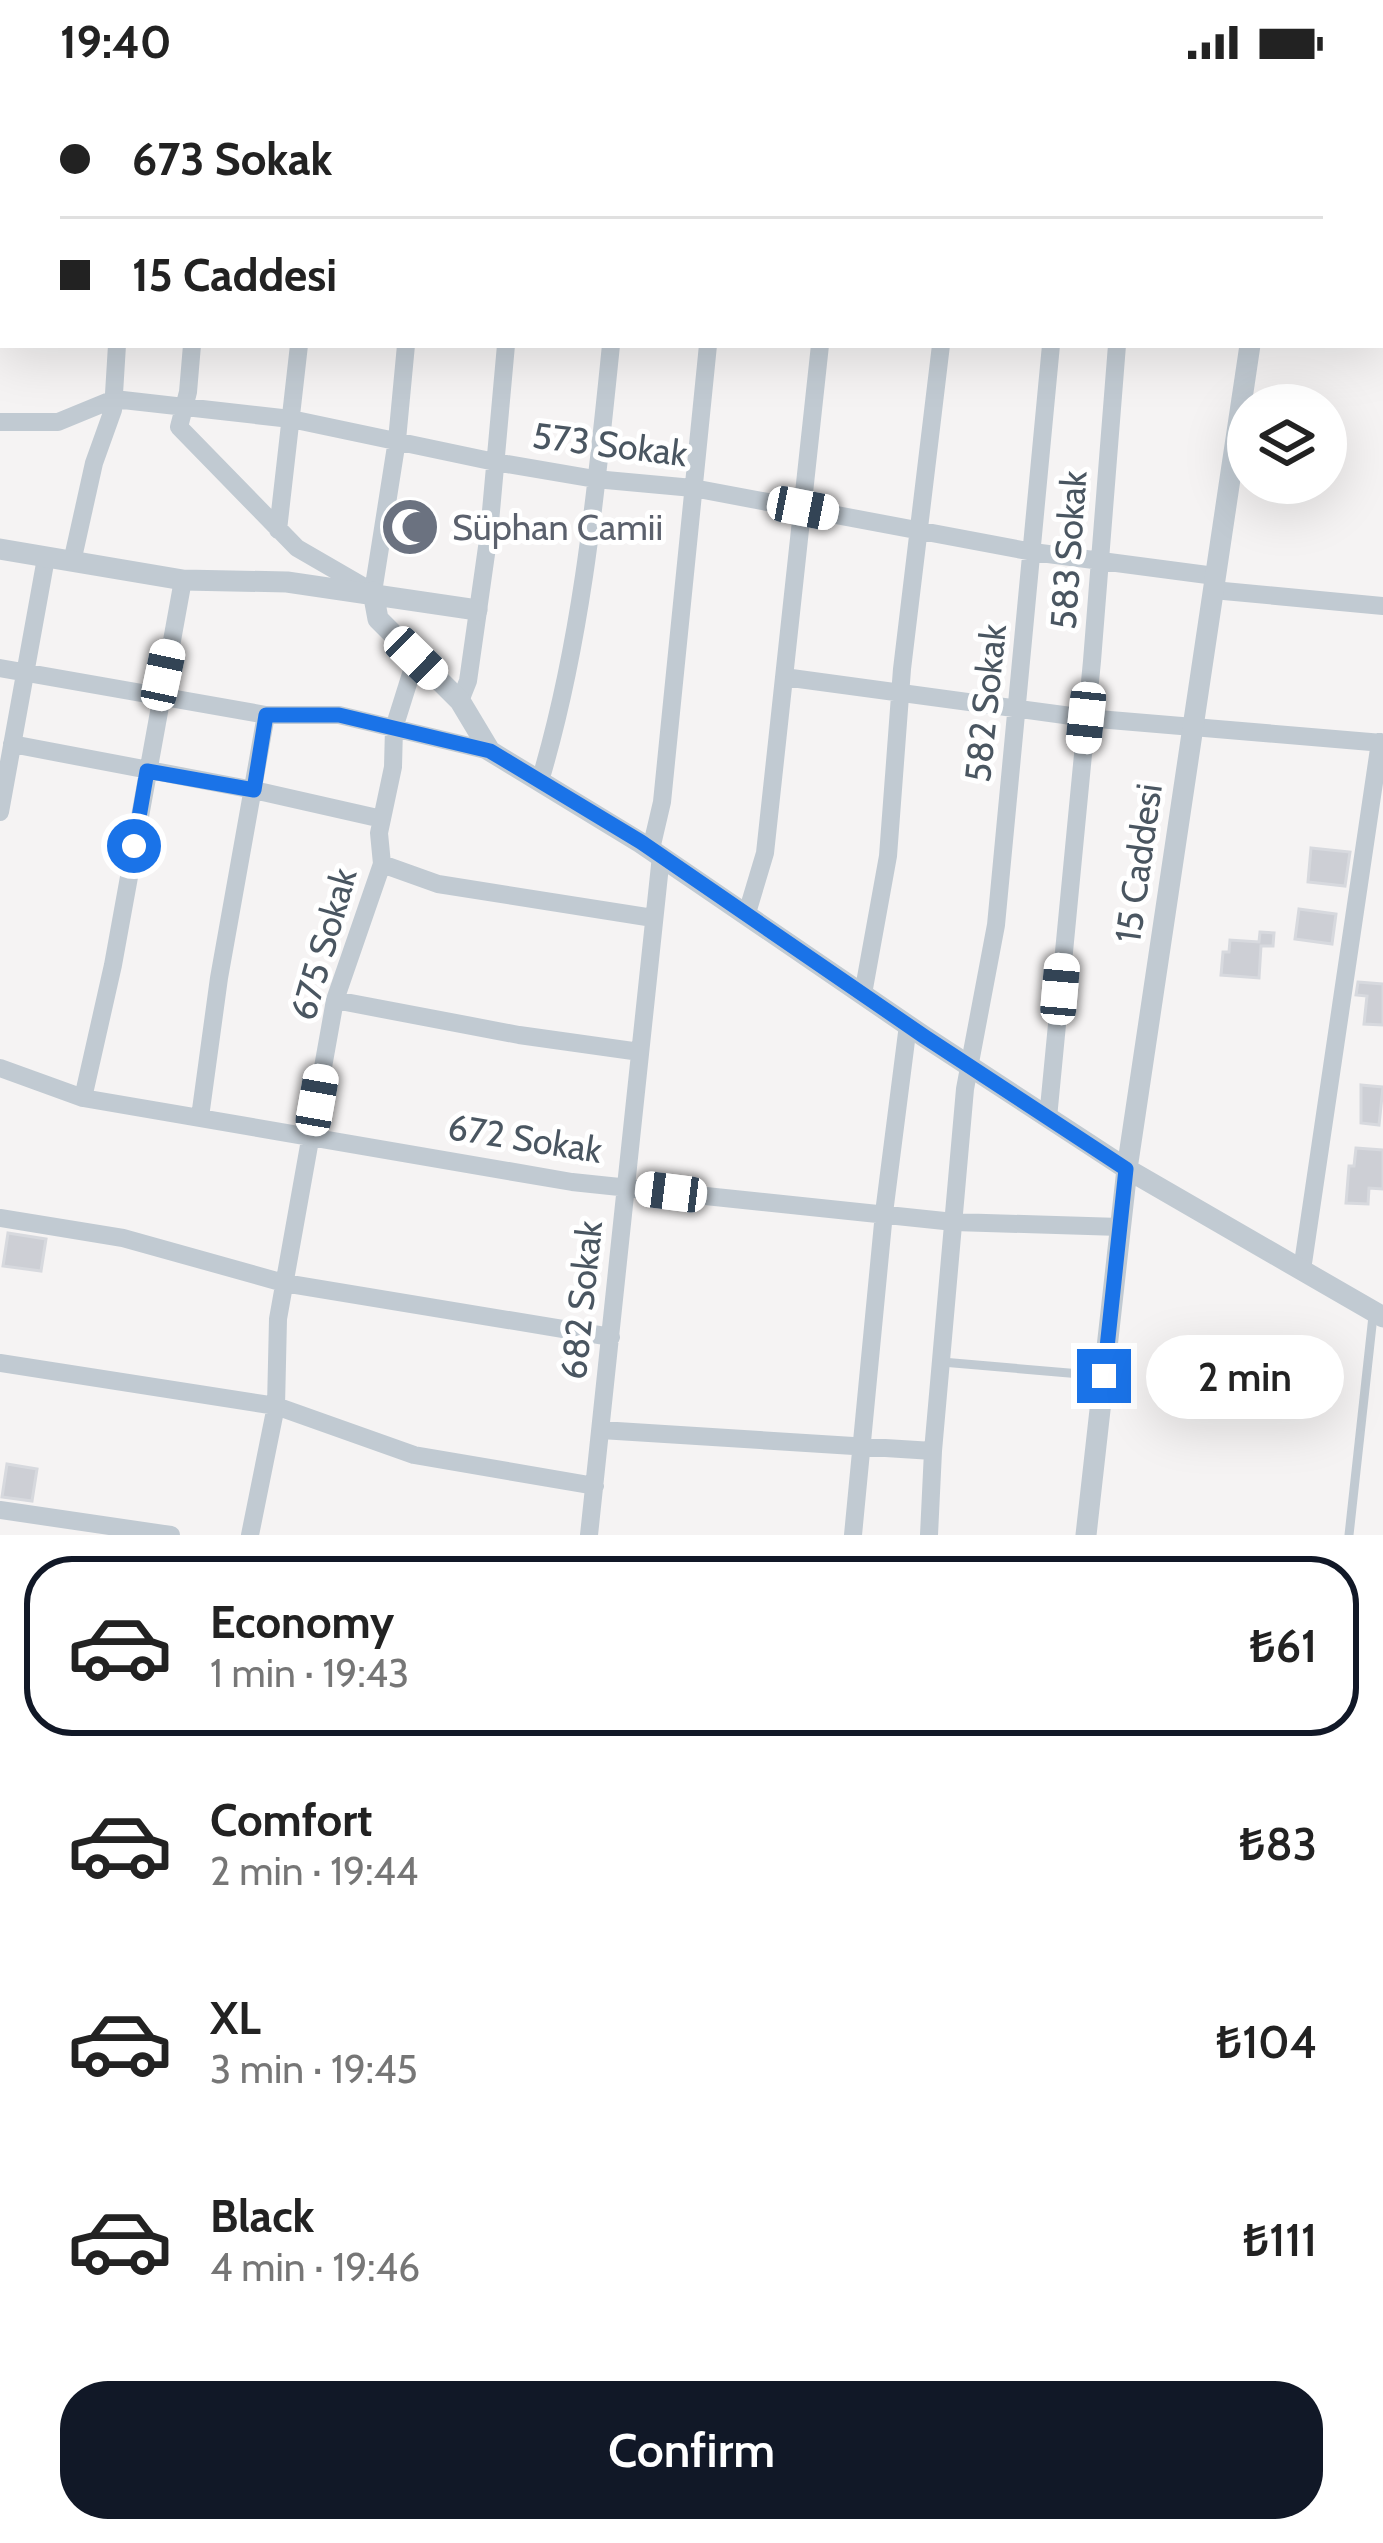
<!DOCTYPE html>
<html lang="en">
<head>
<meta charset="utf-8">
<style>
  body { margin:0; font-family:Cabin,sans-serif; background:#f6f6f6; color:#222; height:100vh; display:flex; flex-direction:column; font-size:45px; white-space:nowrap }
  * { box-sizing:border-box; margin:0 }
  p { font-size:39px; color:#767676 }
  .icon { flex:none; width:66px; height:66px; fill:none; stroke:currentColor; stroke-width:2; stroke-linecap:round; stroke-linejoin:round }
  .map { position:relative; height:1451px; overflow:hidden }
  .details { display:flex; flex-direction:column; background:#fff; flex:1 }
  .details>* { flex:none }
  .guide { position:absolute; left:0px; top:0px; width:1383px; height:264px; box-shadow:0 12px 48px #0002; display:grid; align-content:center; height:264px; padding:0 60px; background:#fff }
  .controls { position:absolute; left:1227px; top:300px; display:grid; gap:24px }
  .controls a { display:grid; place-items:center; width:120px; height:120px; border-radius:50%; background:#fff; box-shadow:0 12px 48px #0002; font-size:60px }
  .end { position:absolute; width:54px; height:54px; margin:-27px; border:15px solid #1a73e8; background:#fff; box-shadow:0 0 0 6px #fff }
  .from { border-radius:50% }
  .bubble { position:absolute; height:84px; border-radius:42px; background:#fff; box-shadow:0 12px 48px #0002; font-size:39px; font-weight:600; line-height:84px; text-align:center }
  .car { position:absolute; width:36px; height:72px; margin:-36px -18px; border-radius:15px; box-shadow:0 0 9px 3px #0007; background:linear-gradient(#fff 24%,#345 0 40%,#fff 0 76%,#345 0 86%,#fff 0) }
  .guide b { display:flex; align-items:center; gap:42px; height:114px; font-size:45px }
  .guide b+b { border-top:3px solid #e0e0e0 }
  .guide i { width:30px; height:30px; background:#222 }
  ul { padding:21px 0 0; list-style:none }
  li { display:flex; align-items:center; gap:36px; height:180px; margin:0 24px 18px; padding:0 36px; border:6px solid transparent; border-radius:48px }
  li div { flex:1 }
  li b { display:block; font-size:45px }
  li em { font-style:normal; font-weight:600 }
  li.current { border-color:#111827 }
  li>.icon { width:108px; height:108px; stroke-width:1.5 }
  .action { display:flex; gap:24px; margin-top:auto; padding:24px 60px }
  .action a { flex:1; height:138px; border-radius:48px; background:#111827; color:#fff; font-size:48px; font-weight:600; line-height:138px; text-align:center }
  .status { display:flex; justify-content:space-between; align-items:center; height:84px; padding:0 60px; background:#fff; direction:ltr }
  .status svg { height:33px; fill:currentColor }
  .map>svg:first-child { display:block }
  .building { fill:#cdcfd5; stroke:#d7d9de; stroke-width:3 }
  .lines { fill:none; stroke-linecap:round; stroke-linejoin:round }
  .service { stroke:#c1cad2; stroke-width:9 }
  .minor { stroke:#c1cad2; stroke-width:18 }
  .tertiary { stroke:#c1cad2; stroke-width:21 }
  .route { stroke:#1a73e8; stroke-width:15 }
  .labels { text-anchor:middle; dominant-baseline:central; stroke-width:10; stroke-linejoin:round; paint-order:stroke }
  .street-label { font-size:36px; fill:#4a5661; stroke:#fff }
  .worship-label { font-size:36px; fill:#5b616d; stroke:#fff; text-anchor:start }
</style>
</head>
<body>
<div class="status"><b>19:40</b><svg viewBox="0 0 49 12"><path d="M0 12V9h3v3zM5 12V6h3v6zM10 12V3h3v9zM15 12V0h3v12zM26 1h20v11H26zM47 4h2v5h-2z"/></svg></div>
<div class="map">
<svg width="1383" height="1451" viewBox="0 0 1383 1451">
  <rect width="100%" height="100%" fill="#f5f3f3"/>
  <path class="building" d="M400,425L427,428L425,464L394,459Z
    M1311,764L1350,768L1345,802L1308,798Z
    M1299,825L1336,830L1332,860L1295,855Z
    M1260,848L1274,849L1273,862H1261L1259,894L1221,891L1223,868H1229L1230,856L1259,858Z
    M1358,898L1383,900V941L1364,940L1367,912L1356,911Z
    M1361,1001L1383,1003L1379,1041L1361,1039Z
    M1356,1064L1383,1066V1105L1369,1104L1368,1120L1346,1119L1349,1082H1354Z
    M8,1149L46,1155L41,1187L3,1182Z
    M7,1380L37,1385L32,1417L2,1413Z"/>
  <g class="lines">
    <path class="service" d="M942,1278L1104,1292
      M1349,1451L1373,1232"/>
    <path class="minor" d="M394,0L413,3
      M146,3L147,0
      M216,3V0
      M325,3L326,0
      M533,3V0
      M635,3V0
      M739,3V0
      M846,3L847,0
      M964,3V0
      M1071,3V0
      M1140,3V0
      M1380,210L1383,211
      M192,261L188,308L179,343L297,464L373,508L397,356L406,261
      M0,338H58L114,315L291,335L495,378L595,395L693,404L1033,468L1215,492
      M278,446L299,261
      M72,478L94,379L113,326L117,261
      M1213,506L1383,522
      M0,584L266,631H339L490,667
      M784,593L1086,634L1383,659
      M460,617L468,597L489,449L506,261
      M12,660L254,706L382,735
      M540,697C582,557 596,407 611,261
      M0,728L46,474
      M651,765L662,718L708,261
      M382,780L438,800L653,834
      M747,829L765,769L820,261
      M863,910L888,772L902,585L941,261
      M335,916L519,951L640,968
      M0,984L83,1014L572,1098L954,1138L1120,1143
      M83,1014L113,881L183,496
      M200,1033L219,894L266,631
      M1048,1034L1092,577L1117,261
      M0,1134L123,1154L284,1199L611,1253
      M1302,1186L1380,658
      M0,1279L276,1322L414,1371L595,1402
      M601,1346L933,1367
      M0,1426L171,1451
      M250,1451L276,1322L278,1235L335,916L382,780L379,749L393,683L394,644L416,574
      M589,1451L661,772
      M853,1451L884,1129L908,941
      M929,1451L933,1367L965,1005L996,841L1051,261"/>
    <path class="tertiary" d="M1290,3V0
      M0,465L183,496L287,498L477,526
      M373,508L378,535L460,617L490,667L641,759L925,953L1127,1085L1383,1233
      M1086,1451L1127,1085L1250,261"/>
  </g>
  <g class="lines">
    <path class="route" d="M134,762L147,687L254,706L266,631H339L490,667L641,758L925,953L1126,1085L1104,1292"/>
  </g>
  <defs>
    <symbol id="mosque-disc" viewBox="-11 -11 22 22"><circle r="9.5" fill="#6b7280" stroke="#fff"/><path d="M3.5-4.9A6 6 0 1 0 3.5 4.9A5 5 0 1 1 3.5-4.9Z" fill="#fff"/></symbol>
  </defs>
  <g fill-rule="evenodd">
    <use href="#mosque-disc" x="377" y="410" width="66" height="66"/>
  </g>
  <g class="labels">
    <g class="street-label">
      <text transform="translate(610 360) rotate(7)">573 Sokak</text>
      <text transform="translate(1068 466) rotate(-86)">583 Sokak</text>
      <text transform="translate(985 619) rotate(-84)">582 Sokak</text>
      <text transform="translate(1138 779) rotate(-82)">15 Caddesi</text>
      <text transform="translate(323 860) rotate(-74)">675 Sokak</text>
      <text transform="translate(525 1054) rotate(9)">672 Sokak</text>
      <text transform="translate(581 1216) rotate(-84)">682 Sokak</text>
    </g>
    <g class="worship-label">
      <text x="452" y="443">Süphan Camii</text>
    </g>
  </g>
</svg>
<div class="controls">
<a><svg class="icon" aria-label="layers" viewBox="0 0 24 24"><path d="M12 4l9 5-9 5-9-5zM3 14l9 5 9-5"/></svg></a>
</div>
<i class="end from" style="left:134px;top:762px"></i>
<i class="end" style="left:1104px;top:1292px"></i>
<div class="bubble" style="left:1146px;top:1251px;width:198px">2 min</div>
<i class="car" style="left:803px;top:424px;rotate:101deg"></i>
<i class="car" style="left:416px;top:574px;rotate:134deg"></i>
<i class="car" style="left:163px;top:591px;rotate:12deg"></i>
<i class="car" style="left:1086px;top:634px;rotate:186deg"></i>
<i class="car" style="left:1060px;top:905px;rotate:5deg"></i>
<i class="car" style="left:317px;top:1016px;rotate:10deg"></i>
<i class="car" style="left:671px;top:1108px;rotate:277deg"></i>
<div class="guide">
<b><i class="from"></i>673 Sokak</b>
<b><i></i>15 Caddesi</b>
</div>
</div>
<section class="details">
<ul>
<li class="current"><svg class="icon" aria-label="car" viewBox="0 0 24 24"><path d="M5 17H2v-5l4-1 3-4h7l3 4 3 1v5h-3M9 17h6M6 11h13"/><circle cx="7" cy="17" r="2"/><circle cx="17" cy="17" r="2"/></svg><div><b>Economy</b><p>1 min · 19:43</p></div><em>₺61</em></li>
<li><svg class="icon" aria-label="car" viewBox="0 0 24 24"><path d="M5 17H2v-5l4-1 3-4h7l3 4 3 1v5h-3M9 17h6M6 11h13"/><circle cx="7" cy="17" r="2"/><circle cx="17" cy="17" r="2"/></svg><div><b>Comfort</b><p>2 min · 19:44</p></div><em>₺83</em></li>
<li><svg class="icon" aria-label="car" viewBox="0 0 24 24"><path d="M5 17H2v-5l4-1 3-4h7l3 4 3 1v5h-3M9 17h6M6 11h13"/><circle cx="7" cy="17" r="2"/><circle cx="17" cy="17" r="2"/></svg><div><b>XL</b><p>3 min · 19:45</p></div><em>₺104</em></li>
<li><svg class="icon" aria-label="car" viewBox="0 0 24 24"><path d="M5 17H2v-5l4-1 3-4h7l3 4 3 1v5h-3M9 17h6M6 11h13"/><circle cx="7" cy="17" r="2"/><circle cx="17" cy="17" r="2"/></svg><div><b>Black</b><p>4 min · 19:46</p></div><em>₺111</em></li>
</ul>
<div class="action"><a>Confirm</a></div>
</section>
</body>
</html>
